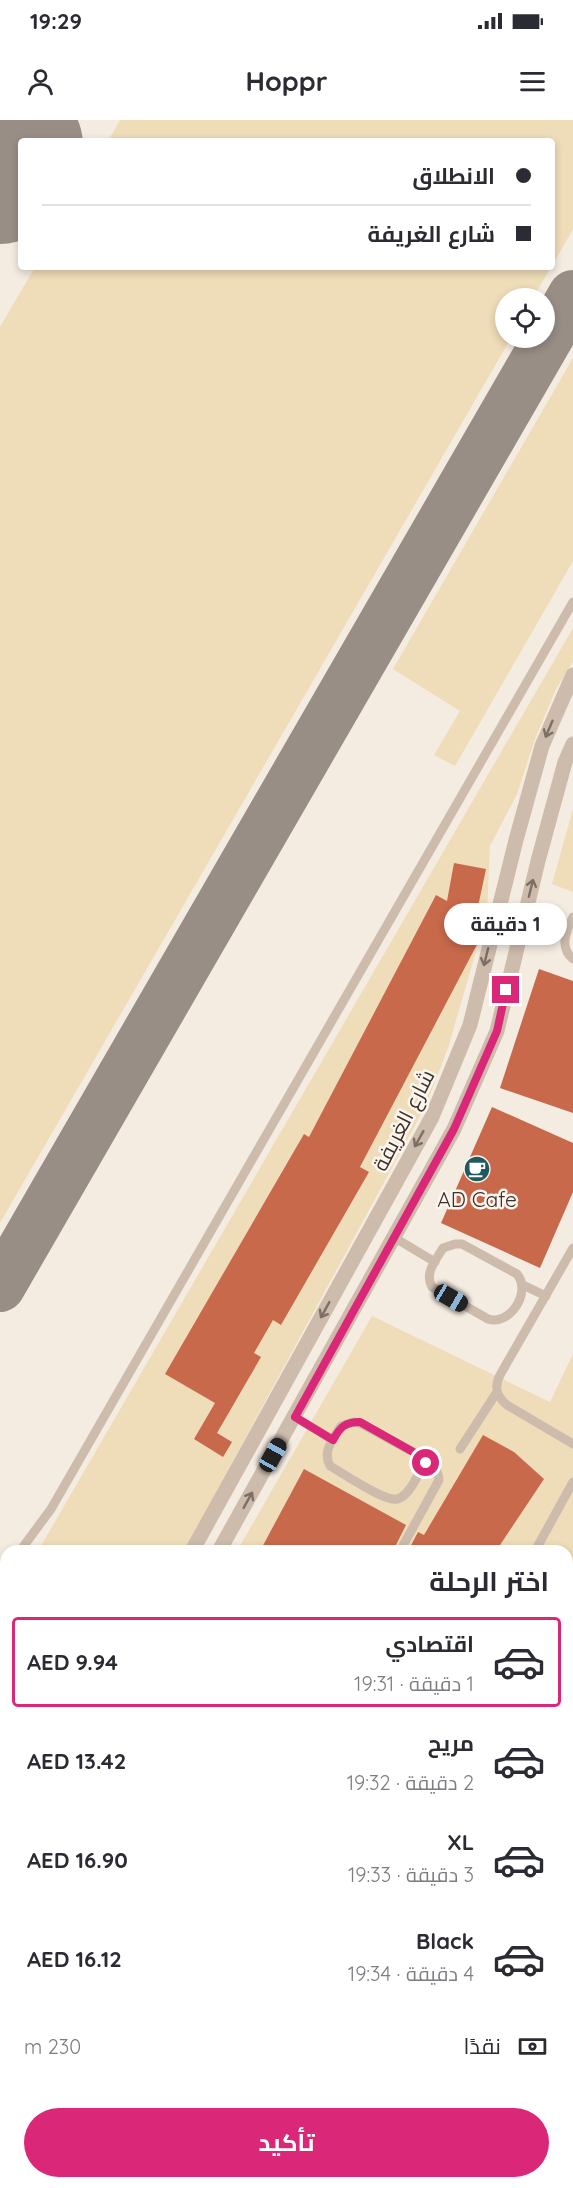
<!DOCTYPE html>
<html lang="ar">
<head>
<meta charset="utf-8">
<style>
  body { margin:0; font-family:Quicksand,Cairo,sans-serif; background:#f2f2f3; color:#2b2b33; direction:rtl; height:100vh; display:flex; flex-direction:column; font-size:22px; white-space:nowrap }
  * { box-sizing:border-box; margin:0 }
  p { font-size:20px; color:#7c7c81 }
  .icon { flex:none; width:33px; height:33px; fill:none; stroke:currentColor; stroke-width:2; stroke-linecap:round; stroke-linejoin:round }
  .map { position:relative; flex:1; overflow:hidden; direction:ltr }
  .drawer { position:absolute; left:0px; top:1425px; width:573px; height:644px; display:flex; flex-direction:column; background:#fff; border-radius:18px 18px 0 0; box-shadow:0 3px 9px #0003; direction:rtl }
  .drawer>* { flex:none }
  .top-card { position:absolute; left:18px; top:18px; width:537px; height:132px; border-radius:6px; box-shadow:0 3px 9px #0003; direction:rtl; display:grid; align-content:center; height:132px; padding:0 24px; background:#fff }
  .controls { position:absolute; left:495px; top:168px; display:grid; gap:12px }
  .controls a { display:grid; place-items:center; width:60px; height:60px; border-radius:50%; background:#fff; box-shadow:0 3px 9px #0003; font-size:30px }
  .end { position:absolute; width:27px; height:27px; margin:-14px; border:8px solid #db2777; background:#fff; box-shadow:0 0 0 3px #fff }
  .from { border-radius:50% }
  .bubble { position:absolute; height:42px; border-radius:21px; background:#fff; box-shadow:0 3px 9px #0003; font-size:20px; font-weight:700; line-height:42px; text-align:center; direction:rtl }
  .car { position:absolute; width:18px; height:36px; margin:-18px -9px; border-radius:8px; box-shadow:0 0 4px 2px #0007; background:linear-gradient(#222 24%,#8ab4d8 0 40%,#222 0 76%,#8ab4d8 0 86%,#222 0) }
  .top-card b { display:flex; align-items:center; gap:21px; height:57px; font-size:22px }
  .top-card b+b { border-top:2px solid #e1e1e2 }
  .top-card i { width:15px; height:15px; background:#2b2b33 }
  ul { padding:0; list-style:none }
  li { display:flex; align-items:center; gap:18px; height:90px; margin:0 12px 9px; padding:0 12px; border:3px solid transparent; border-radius:6px }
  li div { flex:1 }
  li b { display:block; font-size:22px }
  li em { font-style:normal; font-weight:700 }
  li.selected { border-color:#db2777 }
  li>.icon { width:54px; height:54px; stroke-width:1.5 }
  h2 { padding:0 24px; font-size:27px; line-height:72px }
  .pay { display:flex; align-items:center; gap:15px; height:66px; padding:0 24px; font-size:22px }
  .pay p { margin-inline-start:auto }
  .primary-button { display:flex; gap:12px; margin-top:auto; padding:12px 24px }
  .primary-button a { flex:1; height:69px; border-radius:36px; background:#db2777; color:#fff; font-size:24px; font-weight:700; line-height:69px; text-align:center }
  .status { display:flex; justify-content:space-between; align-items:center; height:42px; padding:0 30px; background:#fff; direction:ltr }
  .status svg { height:16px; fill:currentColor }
  header { display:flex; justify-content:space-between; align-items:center; height:78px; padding:0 24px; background:#fff; font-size:27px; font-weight:700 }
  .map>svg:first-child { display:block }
  .green { fill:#b8c4a0 }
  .sand { fill:#efdcb8 }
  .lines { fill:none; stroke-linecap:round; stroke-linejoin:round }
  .taxiway { stroke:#988e86; stroke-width:50 }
  .runway { stroke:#988e86; stroke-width:124 }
  .building { fill:#c8694b }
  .service { stroke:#cdbbac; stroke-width:9 }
  .minor { stroke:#cdbbac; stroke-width:15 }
  .oneway { stroke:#7d6f65 }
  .route { stroke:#db2777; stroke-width:8 }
  .labels { text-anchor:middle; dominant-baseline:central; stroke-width:5; stroke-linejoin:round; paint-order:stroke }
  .street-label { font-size:21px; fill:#3b302b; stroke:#fbf5ee }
  .poi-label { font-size:21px; fill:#3b302b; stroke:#fbf5ee }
</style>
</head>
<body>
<div class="status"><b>19:29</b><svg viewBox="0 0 49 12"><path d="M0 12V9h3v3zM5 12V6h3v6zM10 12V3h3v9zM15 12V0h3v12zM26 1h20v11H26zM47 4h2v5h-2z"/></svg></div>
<header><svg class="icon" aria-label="menu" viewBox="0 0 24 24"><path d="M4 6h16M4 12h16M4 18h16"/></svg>Hoppr<svg class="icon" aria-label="person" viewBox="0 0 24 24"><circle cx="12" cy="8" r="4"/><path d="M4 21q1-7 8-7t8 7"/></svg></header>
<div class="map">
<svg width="573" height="2068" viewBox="0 0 573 2068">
  <rect width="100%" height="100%" fill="#f4ebe1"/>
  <path class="green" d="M240,2063L388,2062V2063L384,2068H250Z"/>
  <path class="sand" d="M120,0H573V109L552,146V21H108Z
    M35,147H551L533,178H506V218H511L0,1103V207Z
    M573,238V441L455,646L434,635L460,591L393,549Z
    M573,508V542L556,569L535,619L517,674L490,726L487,793L448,928L426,985L184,1431H38Z
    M573,689V772L552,764Z
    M372,1196L550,1282L573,1234V1537L567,1533V1431H237Z
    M6,1487V1582L0,1578V1497Z
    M573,1964V2068H519L523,2063L567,2062V1973Z
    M0,2039L6,2043V2062L39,2063L48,2068H0Z"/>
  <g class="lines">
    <path class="taxiway" d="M0,1167L573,175"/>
    <path class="runway" d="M0,62L21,25"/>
  </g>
  <path class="building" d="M454,743L486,749L476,796L486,801L482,815L360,1047L369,1052L281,1205L273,1200L254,1233L261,1237L217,1313L232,1322L223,1337L194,1319L215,1283L165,1254L304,1014L309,1017L436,775L447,781Z
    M539,849L573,861V993L500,968Z
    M492,987L573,1023V1072L540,1148L441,1103Z
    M483,1315L514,1332L544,1359L496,1431H408L418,1412L424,1415Z
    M304,1349L406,1405L393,1431H260Z"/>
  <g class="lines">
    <path class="service" d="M573,797C566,811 559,828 573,839
      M524,798L567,812
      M395,1118L435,1142
      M455,1124H462L517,1154C532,1172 510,1206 488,1199L432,1167C424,1153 436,1140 443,1128Z
      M573,1128L500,1255C494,1267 496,1276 507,1285L573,1324
      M523,1165L546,1176
      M295,1297L333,1320
      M353,1302L360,1303L415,1333C423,1342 421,1349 416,1359C412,1366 406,1377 397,1379C384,1382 343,1353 330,1346C322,1331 333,1319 341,1306Z
      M460,1329L497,1272
      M20,1431L51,1389L573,482
      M400,1431L439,1360C438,1349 433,1343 421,1343
      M535,1431L573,1362
      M0,1452L6,1446
      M0,1596L6,1600
      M567,1604L573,1593
      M0,1718L6,1725
      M0,1740L6,1743
      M0,1779L6,1769
      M0,1962H6
      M0,2020L6,2023
      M77,2062L87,2068
      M139,2068L140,2062"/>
    <path class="minor" d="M192,1431L432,997L470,905L516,720L542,626L573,555
      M219,1431L454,1009L497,911L538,741L565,642L573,624
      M567,1859L573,1855
      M567,1898L573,1903
      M567,1951L573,1939
      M180,2068V2062
      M442,2068L447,2062
      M483,2068L487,2062"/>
  </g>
  <defs><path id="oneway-shaft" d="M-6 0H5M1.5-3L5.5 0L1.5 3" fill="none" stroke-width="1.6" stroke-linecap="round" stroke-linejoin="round" transform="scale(1.5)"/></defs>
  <g class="oneway">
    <use href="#oneway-shaft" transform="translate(549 609) rotate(113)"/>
    <use href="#oneway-shaft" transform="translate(531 768) rotate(-76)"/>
    <use href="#oneway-shaft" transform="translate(486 837) rotate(104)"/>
    <use href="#oneway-shaft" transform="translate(419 1019) rotate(119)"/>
    <use href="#oneway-shaft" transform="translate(325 1190) rotate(119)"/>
    <use href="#oneway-shaft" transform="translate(248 1380) rotate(-61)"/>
  </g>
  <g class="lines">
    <path class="route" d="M426,1343H421L415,1333L360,1302C345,1302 340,1307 333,1320L295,1297L454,1009L497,911L506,870"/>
  </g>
  <defs>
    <symbol id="cafe-disc" viewBox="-11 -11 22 22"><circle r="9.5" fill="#1f5a5e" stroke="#fbf5ee"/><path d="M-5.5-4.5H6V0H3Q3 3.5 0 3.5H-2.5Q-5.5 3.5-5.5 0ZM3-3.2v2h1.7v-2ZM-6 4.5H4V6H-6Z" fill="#fff"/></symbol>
  </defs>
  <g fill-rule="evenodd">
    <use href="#cafe-disc" x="462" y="1034" width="30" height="30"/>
  </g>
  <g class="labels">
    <g class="street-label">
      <text transform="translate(403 1000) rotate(-63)">شارع الغريفة</text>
    </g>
    <g class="poi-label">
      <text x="477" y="1079">AD Cafe</text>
    </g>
  </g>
</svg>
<div class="controls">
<a><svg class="icon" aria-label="locate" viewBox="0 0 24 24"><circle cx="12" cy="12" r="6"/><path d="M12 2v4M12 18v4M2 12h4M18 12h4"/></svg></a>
</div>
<i class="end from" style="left:426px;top:1343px"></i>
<i class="end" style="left:506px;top:870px"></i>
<div class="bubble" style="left:444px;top:783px;width:123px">1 دقيقة</div>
<i class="car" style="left:451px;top:1178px;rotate:120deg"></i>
<i class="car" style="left:273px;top:1335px;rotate:29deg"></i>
<div class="top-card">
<b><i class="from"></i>الانطلاق</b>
<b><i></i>شارع الغريفة</b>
</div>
<section class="drawer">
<h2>اختر الرحلة</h2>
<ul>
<li class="selected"><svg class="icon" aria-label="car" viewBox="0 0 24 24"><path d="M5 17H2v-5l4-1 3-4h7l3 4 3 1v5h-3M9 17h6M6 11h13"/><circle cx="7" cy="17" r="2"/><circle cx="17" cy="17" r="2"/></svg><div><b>اقتصادي</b><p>1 دقيقة · 19:31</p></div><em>AED 9.94</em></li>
<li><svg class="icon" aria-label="car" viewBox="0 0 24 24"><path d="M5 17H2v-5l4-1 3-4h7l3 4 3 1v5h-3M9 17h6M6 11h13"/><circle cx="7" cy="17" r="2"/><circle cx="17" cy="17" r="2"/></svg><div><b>مريح</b><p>2 دقيقة · 19:32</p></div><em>AED 13.42</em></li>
<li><svg class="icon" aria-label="car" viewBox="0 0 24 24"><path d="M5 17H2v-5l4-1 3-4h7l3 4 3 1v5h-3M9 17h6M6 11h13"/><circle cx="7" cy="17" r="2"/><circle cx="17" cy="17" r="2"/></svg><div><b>XL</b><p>3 دقيقة · 19:33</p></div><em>AED 16.90</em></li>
<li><svg class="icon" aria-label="car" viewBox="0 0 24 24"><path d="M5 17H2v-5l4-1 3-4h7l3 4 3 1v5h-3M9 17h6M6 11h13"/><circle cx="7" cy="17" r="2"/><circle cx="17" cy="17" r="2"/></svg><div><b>Black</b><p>4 دقيقة · 19:34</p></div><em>AED 16.12</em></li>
</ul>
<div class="pay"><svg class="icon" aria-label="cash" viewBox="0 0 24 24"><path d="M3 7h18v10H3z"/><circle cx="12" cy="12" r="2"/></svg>نقدًا<p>230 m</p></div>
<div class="primary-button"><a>تأكيد</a></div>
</section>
</div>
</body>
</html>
